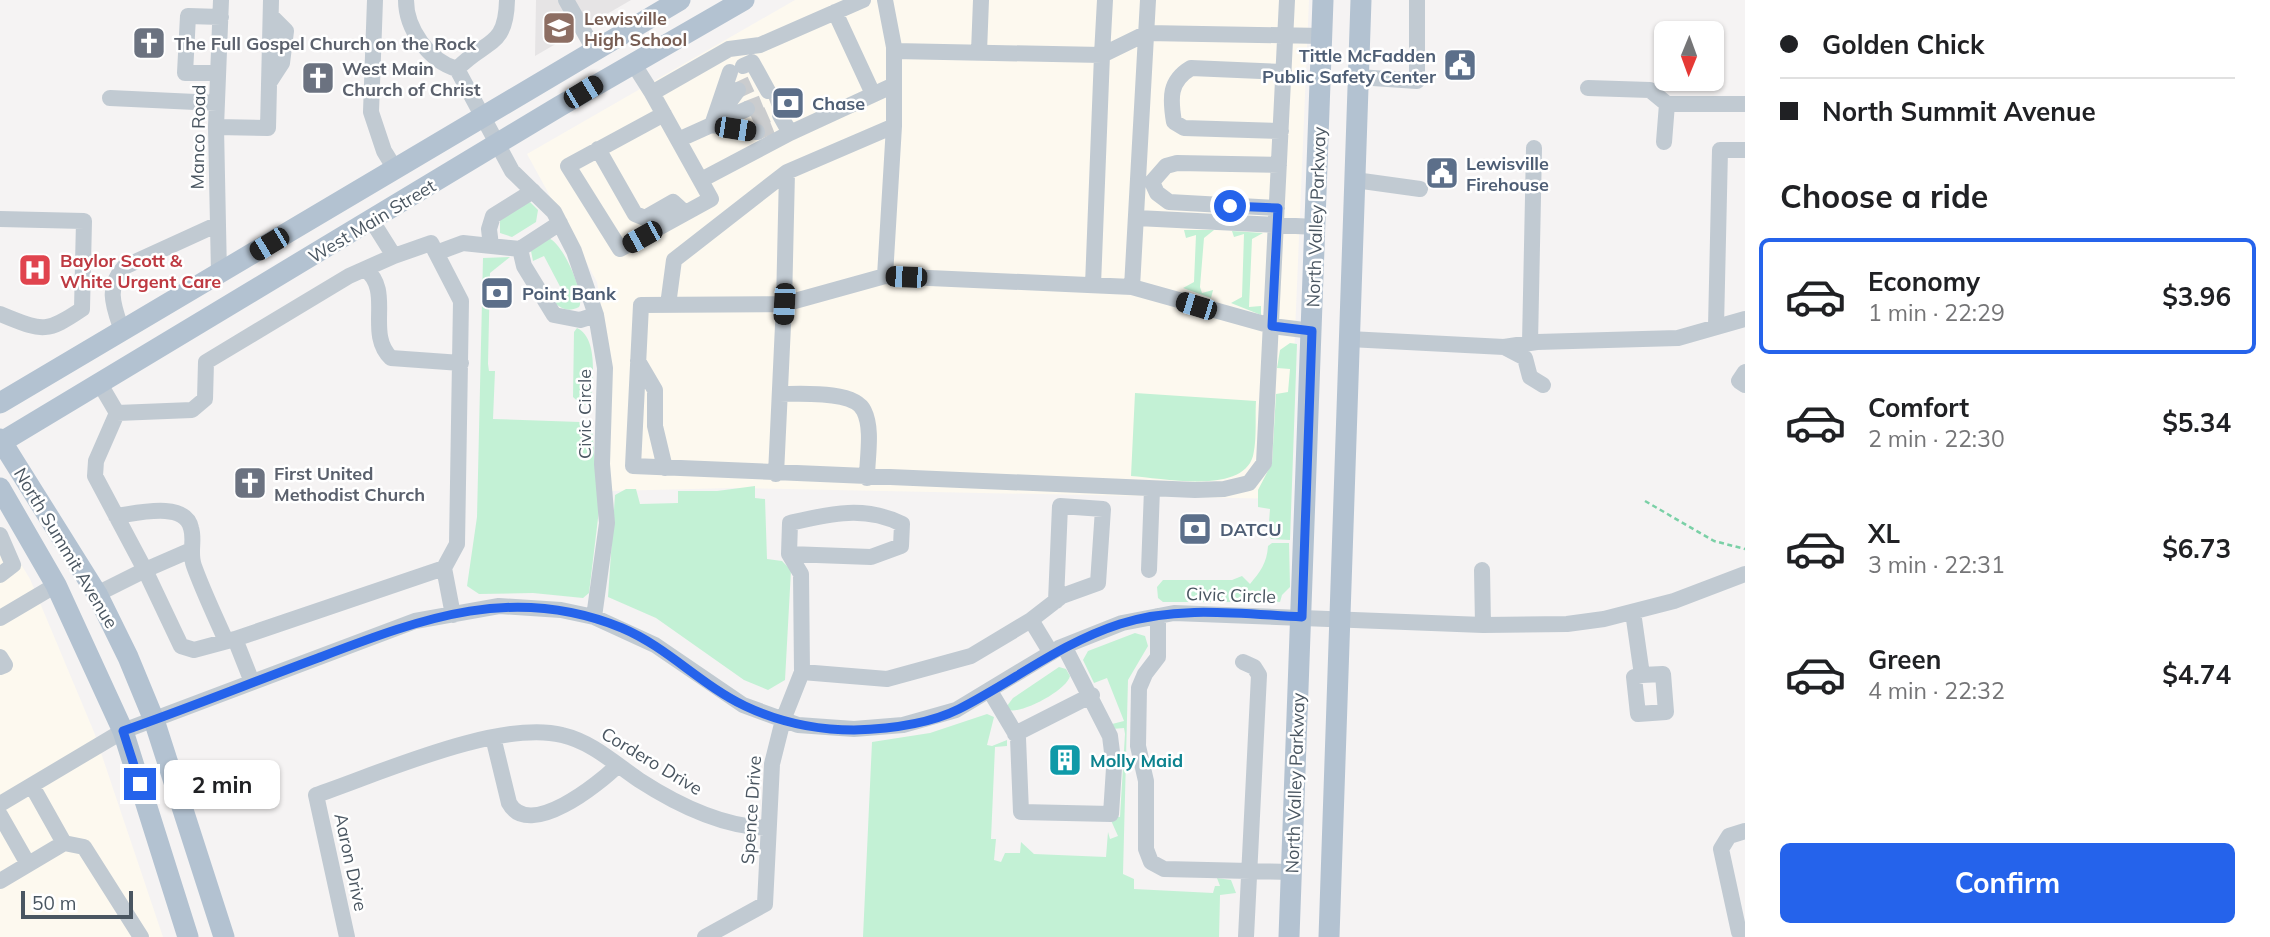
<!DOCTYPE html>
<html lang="en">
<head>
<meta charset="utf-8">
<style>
  body { margin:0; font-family:Mulish,sans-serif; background:#f6f6f6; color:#202124; height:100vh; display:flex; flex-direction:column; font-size:26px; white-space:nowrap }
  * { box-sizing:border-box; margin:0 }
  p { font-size:23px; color:#757577 }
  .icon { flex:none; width:38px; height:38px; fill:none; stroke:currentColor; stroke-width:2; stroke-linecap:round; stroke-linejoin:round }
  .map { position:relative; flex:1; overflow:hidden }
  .side { display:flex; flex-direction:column; background:#fff; width:525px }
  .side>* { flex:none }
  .hud { display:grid; align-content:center; height:154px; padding:0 35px; background:#fff }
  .needle { width:46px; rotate:181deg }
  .controls { position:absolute; left:1654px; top:21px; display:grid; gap:14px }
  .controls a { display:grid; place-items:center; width:70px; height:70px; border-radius:10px; background:#fff; box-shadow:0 2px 5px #0004; font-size:35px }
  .scale { position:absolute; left:21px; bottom:18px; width:112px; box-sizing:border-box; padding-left:7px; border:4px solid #4a5661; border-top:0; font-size:19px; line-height:24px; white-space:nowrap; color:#4a5661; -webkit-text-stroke:5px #fff; paint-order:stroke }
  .end { position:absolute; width:32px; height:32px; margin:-16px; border:9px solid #2563eb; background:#fff; box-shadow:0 0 0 4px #fff }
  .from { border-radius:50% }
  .bubble { position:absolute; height:49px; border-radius:10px; background:#fff; box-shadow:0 2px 5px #0004; font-size:23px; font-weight:700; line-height:49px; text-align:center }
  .car { position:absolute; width:21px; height:42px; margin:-21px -10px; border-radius:9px; box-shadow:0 0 5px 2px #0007; background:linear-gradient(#222 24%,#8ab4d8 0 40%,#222 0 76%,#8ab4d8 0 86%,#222 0) }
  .hud b { display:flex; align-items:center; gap:24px; height:66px; font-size:26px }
  .hud b+b { border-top:2px solid #e0e0e0 }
  .hud i { width:18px; height:18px; background:#202124 }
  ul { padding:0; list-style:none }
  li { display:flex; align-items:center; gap:21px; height:116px; margin:0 14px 10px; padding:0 21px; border:4px solid transparent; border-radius:10px }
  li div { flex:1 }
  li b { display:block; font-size:26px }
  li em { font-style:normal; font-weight:700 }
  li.current { border-color:#2563eb }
  li>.icon { width:63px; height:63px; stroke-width:1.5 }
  h2 { padding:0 35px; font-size:32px; line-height:84px }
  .cta { display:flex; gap:14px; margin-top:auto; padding:14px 35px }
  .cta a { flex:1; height:80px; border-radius:10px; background:#2563eb; color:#fff; font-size:28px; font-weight:700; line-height:80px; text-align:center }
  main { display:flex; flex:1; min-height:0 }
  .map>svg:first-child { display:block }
  .commercial { fill:#fdf9ef }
  .education { fill:#e6e4e5 }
  .green { fill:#c3f1d5 }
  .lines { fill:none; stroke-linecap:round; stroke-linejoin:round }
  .minor-tunnel { stroke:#caccce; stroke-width:16; stroke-dasharray:16 8; stroke-linecap:butt }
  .path { stroke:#7ad0a6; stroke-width:2.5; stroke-dasharray:5 3.5; stroke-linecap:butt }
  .minor { stroke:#c1cad2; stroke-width:16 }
  .major { stroke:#b3c2d1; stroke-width:21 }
  .route { stroke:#2563eb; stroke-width:9 }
  .labels { text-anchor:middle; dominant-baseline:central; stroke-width:5; stroke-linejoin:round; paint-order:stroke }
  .education-label { font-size:18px; font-weight:bold; fill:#785e54; stroke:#fff; text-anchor:start }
  .worship-label { font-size:18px; font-weight:bold; fill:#5b616d; stroke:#fff; text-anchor:start }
  .service-label { font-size:18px; font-weight:bold; fill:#4e5e75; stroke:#fff; text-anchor:start }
  .street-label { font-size:18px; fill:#4a5661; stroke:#fff }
  .health-label { font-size:18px; font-weight:bold; fill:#be3a42; stroke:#fff; text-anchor:start }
  .culture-label { font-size:18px; font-weight:bold; fill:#0d838f; stroke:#fff; text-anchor:start }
</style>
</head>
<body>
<main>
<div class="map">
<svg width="1745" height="937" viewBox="0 0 1745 937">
  <rect width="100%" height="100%" fill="#f5f3f3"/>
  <path class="commercial" d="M795,0H1309L1288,499L734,488L608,491L610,360L597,282L527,154Z
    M0,530L30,579L94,732L163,937H0Z"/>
  <path class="education" d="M536,0H631L535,56Z"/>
  <path class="green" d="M530,202L538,210L536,222L512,237L500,233V216Z
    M1184,230H1214L1204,238L1200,287L1202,293L1213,290L1211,298L1183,288L1194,282L1196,235L1186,238Z
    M1232,231L1263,233L1252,239L1249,307L1261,306V315L1231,303L1242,297L1244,234L1234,237Z
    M548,238C563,242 586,296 579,307C569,312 563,310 555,303L565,296L544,256L533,261L531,251Z
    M510,257L490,273L488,364L489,371H495L493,419L580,422L592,427L599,510L589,593L583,598L533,593L479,594L467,586L477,517L483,258Z
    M577,328C598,338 593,378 591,399L589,404L582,405L573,397L574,332Z
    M1290,343L1297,344L1290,540L1271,539L1268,535L1270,509L1258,507V490L1272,463L1276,394L1288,392L1290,369L1277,368L1280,350Z
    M1135,393L1256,401C1255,418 1257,440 1253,456C1242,495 1163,478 1131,476Z
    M755,486V498L765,499L767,559L782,561L791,570L785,680L768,690L744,680L656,618L608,597L615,495L626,489H636L640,504L678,503V491H717Z
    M1272,543H1289L1290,587L1282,595L1280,602H1163L1158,598L1157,587L1163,580H1232L1242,576L1250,584C1260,572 1267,563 1268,546Z
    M1135,633L1145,636L1148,646L1128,680L1123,874L1134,879V889L1213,893L1215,886H1220L1217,878L1231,880L1236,893L1220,895L1219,937H863L872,742L930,733L987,714L994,717L987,745L992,746L1007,740V746L995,747L991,839H996L994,860L1001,862L1005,853H1020L1021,842L1034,854L1106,857L1108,832L1110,839L1118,836L1109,816L1120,817L1125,734L1124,728L1112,729V724L1124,721L1107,678L1094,683L1083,660L1088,651Z
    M1059,667L1066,669L1070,676C1067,690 1022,714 1009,710L1007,706L1013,698Z"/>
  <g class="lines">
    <path class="minor-tunnel" d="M738,90L751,84
      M747,109L772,99
      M753,121L778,110
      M757,132L772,126"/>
    <path class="path" d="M1645,501L1714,541L1745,549"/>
    <path class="minor" d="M375,0L371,112L384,151L395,169
      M406,0C406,29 429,61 457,69C486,39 506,48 507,0
      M566,0L595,51
      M885,0L894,47V126L787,172L784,304L641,305L633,466L1195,490L1224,489L1249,483L1264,463L1287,0
      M1148,0L1132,287L1272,326L1312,331
      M835,12L873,94
      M894,51L1102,55L1105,0
      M979,52L981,0
      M633,63L652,93
      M743,66L752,62L768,91
      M457,69L512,171L554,212L574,251L596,315L605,368L602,464L607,523L594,617
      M218,73H185L188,16L221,17
      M1358,77L1417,81V0
      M269,83L282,63L286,31L271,16
      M1588,88L1650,90L1667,104H1745
      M110,98L217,103
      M722,112L738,90
      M664,114L568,166L620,249L711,199L652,93L729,49L760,45L863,0
      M780,115L790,133L894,85
      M712,125L730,72
      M712,125L757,132
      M216,127L268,128L271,0
      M1281,131L1184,128L1174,122C1170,98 1169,81 1191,68L1284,72
      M678,140L747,109
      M1664,142L1667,104
      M598,149L635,214L645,218L673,202L685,213
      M701,180L790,133
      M1355,180L1420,189
      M1277,208L1169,202L1157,193L1152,182L1166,166L1177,163L1279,165
      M1137,218L1316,227
      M0,219L84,221L82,309C44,335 41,330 0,314
      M372,221L394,256L431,243L461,301L457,544L444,568L453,615
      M560,223L520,249L524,266L554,315L580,320L596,315
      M491,246L489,229L493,216L533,191
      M436,253L463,243L520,249
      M365,269C394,291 365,333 391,358L461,363
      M219,274L216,127L221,0
      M885,276L894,126
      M1093,285L1102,55L1147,33L1322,36
      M668,305L674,260L787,172
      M1716,327L1720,150H1745
      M122,331C114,307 105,288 124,267L216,225
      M1349,339L1504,347L1525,358L1530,377L1543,385
      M1530,343L1534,148
      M1504,347L1537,342L1678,338L1745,319
      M638,361L655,390V426L665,468
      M1745,372L1739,381L1745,385
      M780,394C800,394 855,390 864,411C873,429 867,458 867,478
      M117,413L192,410L205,399L206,362L349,276L394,256
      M776,474L784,304L885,276L1132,287
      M116,516C134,514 185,500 191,528C195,540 189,553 194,566C203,591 215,616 226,641
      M0,535L13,565L0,575
      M191,550L145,570L181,646L194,650L235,639L252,682
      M1149,570L1152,489
      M1482,570L1483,625
      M97,594L145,570L95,476L96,461L117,413L100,384
      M1633,612L1642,675L1634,677L1638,714L1666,712L1663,674L1642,675
      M1158,616V657L1145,674L1139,688L1138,746L1146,781V849L1151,862L1164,869L1292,872
      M0,618L56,585
      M1031,620L1062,596L1098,583L1103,509L1060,506L1056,601
      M235,639L444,568
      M0,657L5,665L0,667
      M1243,662L1254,667L1259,675L1246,937
      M802,672L887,679L971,656L1031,620L1051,653
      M990,691L1018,738L1021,812L1111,814L1114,768L1110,736L1064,646
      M1015,734L1092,695
      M493,737L509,803C529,840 599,784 618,765
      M32,786L64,843
      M0,804L123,731L415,621L499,606L561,610L594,617L655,645L743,705L798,725L854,729L903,725L956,710L1059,648L1122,623L1174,613L1483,625L1567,624L1604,619L1674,601L1745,574
      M0,815L28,864
      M1745,831L1729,836L1721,849L1739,932L1745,935
      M0,881L64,843L84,847L141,937
      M347,937L316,795C378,774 500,719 562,735C592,742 614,763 639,780C676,804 722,827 768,828
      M705,937L765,904L772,764L783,720L802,672L801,574L789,554L790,523C829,514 864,505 902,524L901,546L871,557L789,554"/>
    <path class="major" d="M0,403L680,0
      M0,439L97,594L128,657L154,720L224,937
      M0,443L560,106L744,0
      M0,488L56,585L123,731L188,937
      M1289,937L1323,0
      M1329,937L1361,0"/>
  </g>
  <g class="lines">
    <path class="route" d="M140,784L123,731C189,708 253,682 318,658C421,619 513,583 622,628C667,647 701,685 745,706C779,722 817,730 854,730C888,729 929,724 959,709C1014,681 1061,643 1120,624C1178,605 1242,614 1302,617L1312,331L1272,326L1278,208L1230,206"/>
  </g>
  <defs>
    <symbol id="school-square" viewBox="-11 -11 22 22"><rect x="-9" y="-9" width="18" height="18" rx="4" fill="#8d6e63" stroke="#fff"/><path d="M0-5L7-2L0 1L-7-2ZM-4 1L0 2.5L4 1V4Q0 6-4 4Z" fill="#fff"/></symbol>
    <symbol id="church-square" viewBox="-11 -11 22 22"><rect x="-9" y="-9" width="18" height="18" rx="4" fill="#6b7280" stroke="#fff"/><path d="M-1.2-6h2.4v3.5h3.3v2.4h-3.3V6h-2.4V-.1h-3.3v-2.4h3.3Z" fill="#fff"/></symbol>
    <symbol id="civic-square" viewBox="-11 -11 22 22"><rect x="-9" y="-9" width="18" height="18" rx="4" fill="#5c6f8a" stroke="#fff"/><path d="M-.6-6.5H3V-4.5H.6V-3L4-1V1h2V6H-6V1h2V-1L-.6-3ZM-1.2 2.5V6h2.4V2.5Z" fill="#fff"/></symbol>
    <symbol id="bank-square" viewBox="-11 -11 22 22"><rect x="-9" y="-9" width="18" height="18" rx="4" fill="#5c6f8a" stroke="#fff"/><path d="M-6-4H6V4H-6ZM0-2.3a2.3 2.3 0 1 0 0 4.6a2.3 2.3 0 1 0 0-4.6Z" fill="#fff"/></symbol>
    <symbol id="hospital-square" viewBox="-11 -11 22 22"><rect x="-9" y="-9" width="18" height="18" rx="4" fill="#e0444e" stroke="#fff"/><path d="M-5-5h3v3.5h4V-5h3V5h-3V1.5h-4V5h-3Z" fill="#fff"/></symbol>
    <symbol id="building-square" viewBox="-11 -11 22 22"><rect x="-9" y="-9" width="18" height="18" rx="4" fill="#0f9aa8" stroke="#fff"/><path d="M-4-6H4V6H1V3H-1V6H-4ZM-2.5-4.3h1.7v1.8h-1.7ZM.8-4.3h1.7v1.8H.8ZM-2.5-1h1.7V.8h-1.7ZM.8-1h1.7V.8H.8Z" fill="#fff"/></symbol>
  </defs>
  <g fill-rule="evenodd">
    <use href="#school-square" x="540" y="9" width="38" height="38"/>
    <use href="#church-square" x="130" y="24" width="38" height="38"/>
    <use href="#civic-square" x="1441" y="46" width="38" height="38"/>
    <use href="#church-square" x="299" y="59" width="38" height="38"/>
    <use href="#bank-square" x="769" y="84" width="38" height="38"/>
    <use href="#civic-square" x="1423" y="154" width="38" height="38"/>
    <use href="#hospital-square" x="16" y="251" width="38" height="38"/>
    <use href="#bank-square" x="478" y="274" width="38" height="38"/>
    <use href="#church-square" x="231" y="464" width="38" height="38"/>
    <use href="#bank-square" x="1176" y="510" width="38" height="38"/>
    <use href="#building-square" x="1046" y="741" width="38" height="38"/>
  </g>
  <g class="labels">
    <g class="education-label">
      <text x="584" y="18">Lewisville<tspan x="584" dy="21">High School</tspan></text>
    </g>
    <g class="worship-label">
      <text x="174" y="43">The Full Gospel Church on the Rock</text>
      <text x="342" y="68">West Main<tspan x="342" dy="21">Church of Christ</tspan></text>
      <text x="274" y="473">First United<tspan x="274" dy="21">Methodist Church</tspan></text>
    </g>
    <g class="service-label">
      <text x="1436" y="55" text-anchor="end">Tittle McFadden<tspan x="1436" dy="21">Public Safety Center</tspan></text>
      <text x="812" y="103">Chase</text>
      <text x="1466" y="163">Lewisville<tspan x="1466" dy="21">Firehouse</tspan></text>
      <text x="522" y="293">Point Bank</text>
      <text x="1220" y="529">DATCU</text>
    </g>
    <g class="street-label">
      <text transform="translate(198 137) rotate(-89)">Manco Road</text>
      <text transform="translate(1316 217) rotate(-88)">North Valley Parkway</text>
      <text transform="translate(372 221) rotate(-31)">West Main Street</text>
      <text transform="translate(584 414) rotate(-90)">Civic Circle</text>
      <text transform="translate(66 548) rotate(59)">North Summit Avenue</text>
      <text transform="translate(1231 595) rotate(2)">Civic Circle</text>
      <text transform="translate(652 761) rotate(31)">Cordero Drive</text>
      <text transform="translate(1295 783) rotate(-88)">North Valley Parkway</text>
      <text transform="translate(751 810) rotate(-86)">Spence Drive</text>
      <text transform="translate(351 862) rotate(78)">Aaron Drive</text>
    </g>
    <g class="health-label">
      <text x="60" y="260">Baylor Scott &amp;<tspan x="60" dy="21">White Urgent Care</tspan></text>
    </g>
    <g class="culture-label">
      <text x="1090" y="760">Molly Maid</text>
    </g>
  </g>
</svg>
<div class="controls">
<a><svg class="needle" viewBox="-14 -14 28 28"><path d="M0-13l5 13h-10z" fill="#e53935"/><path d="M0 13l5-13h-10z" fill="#757577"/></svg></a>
</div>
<div class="scale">50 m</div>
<i class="end from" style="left:1230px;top:206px"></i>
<i class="end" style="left:140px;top:784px"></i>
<div class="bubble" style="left:164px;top:760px;width:116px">2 min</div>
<i class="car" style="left:583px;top:92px;rotate:59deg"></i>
<i class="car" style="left:735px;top:129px;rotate:99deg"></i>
<i class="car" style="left:642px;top:237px;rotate:241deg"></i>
<i class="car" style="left:269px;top:244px;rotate:239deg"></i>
<i class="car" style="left:906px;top:277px;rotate:272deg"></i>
<i class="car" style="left:784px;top:304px;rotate:183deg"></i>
<i class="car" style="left:1196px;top:306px;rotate:287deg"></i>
</div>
<section class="side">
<div class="hud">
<b><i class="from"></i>Golden Chick</b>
<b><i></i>North Summit Avenue</b>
</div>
<h2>Choose a ride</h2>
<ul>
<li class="current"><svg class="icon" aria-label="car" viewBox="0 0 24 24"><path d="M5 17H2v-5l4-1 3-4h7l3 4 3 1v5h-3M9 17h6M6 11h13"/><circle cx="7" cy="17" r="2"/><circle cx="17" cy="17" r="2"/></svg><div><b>Economy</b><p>1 min · 22:29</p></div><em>$3.96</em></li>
<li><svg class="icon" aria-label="car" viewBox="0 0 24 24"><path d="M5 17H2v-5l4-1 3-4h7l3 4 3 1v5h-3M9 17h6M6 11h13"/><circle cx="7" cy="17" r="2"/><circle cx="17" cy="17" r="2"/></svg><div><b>Comfort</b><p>2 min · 22:30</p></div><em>$5.34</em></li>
<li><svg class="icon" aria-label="car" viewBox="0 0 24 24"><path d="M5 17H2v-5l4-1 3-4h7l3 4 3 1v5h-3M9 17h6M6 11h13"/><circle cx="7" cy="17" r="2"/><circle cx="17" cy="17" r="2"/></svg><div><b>XL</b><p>3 min · 22:31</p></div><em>$6.73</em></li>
<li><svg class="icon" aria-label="car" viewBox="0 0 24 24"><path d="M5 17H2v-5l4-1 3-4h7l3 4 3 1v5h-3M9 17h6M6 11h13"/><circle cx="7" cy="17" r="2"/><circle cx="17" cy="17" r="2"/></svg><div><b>Green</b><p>4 min · 22:32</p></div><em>$4.74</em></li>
</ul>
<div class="cta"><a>Confirm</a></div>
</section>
</main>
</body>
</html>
